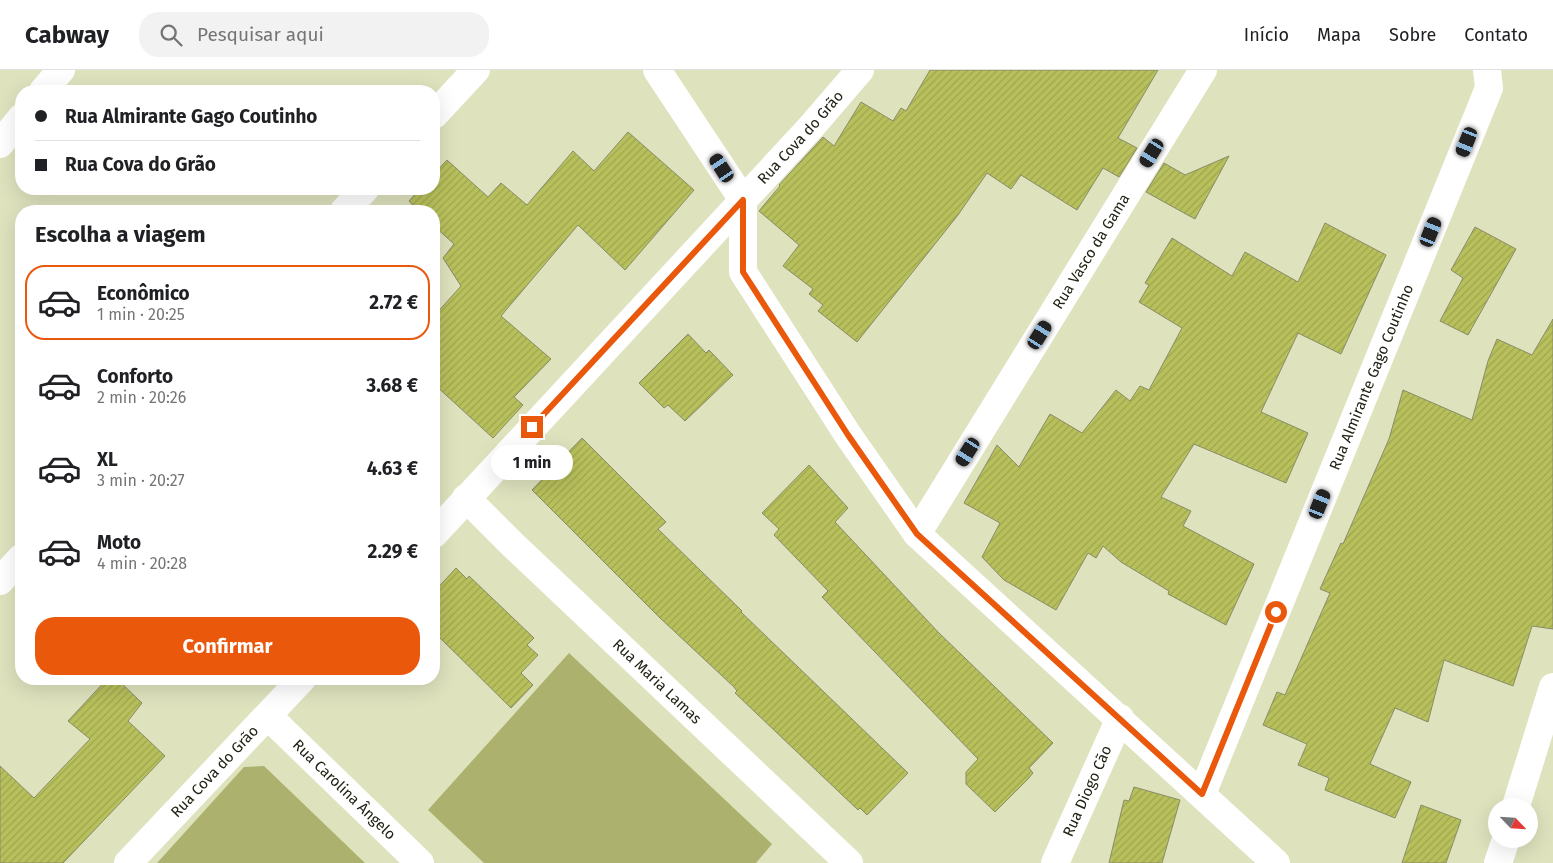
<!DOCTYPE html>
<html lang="pt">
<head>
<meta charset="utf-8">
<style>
  body { margin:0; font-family:"Fira Sans",sans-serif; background:#f2f2f2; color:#202124; height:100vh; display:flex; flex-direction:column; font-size:19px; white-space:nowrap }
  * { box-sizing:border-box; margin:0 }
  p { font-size:16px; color:#757577 }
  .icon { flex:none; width:28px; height:28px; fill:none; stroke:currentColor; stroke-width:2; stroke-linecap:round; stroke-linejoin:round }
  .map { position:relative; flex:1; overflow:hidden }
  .side { position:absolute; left:15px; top:135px; width:425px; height:480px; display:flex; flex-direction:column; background:#fff; border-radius:20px; box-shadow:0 5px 20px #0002 }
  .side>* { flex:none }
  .top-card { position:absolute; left:15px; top:15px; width:425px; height:110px; border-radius:20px; box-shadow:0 5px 20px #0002; display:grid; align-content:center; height:110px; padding:0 20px; background:#fff }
  .needle { width:32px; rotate:115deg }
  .controls { position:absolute; left:1488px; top:728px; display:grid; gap:10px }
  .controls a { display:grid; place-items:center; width:50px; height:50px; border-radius:50%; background:#fff; box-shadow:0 5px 20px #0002; font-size:25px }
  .end { position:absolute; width:22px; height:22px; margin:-11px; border:6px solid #ea580c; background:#fff; box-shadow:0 0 0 2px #fff }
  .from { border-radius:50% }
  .bubble { position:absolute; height:35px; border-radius:18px; background:#fff; box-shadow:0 5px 20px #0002; font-size:16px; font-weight:700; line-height:35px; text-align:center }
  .car { position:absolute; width:15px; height:30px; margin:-15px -8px; border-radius:6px; box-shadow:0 0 4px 1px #0007; background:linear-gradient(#222 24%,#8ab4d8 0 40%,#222 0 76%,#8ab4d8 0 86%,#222 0) }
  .top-card b { display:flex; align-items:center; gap:18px; height:48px; font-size:19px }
  .top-card b+b { border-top:1px solid #e0e0e0 }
  .top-card i { width:12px; height:12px; background:#202124 }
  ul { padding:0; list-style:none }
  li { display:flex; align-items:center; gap:15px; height:75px; margin:0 10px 8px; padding:0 10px; border:2px solid transparent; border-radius:20px }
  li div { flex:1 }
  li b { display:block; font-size:19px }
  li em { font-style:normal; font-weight:700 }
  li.current { border-color:#ea580c }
  li>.icon { width:45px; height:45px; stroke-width:1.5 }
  h2 { padding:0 20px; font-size:22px; line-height:60px }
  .cta { display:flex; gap:10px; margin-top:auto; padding:10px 20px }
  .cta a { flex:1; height:58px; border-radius:20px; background:#ea580c; color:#fff; font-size:20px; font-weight:700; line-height:58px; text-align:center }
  header { display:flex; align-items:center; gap:30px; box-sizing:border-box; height:70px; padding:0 25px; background:#fff; border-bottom:1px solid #e0e0e0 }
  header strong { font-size:24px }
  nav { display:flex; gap:28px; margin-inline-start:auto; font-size:18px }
  .search { width:350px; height:45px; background:#f2f2f2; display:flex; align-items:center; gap:12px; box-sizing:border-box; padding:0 18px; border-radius:20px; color:#757577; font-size:19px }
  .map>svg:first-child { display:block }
  .green { fill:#acb26d }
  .building { fill:url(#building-hatch); stroke:#888c69 }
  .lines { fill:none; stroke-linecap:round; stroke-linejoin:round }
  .minor { stroke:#fff; stroke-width:28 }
  .route { stroke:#ea580c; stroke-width:6 }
  .labels { text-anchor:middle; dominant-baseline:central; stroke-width:4.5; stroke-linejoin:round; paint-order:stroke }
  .street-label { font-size:15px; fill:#212315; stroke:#dee2bd }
</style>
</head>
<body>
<header>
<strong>Cabway</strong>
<div class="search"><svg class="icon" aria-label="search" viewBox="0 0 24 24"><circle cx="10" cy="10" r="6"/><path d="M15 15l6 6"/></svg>Pesquisar aqui</div>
<nav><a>Início</a><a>Mapa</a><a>Sobre</a><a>Contato</a></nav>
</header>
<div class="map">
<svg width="1553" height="793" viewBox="0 0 1553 793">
  <defs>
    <pattern id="building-hatch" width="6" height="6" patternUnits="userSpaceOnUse" patternTransform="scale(1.25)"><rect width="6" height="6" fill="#b8c05c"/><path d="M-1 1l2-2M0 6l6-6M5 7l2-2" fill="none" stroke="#9ea54f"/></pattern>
  </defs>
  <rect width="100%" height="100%" fill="#dee2bd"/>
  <path class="green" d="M569,583L772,774L756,793H484L428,740Z
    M264,696L365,793H157L244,697Z"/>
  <path class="building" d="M930,0H1158L1118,68L1137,78L1119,107L1103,98L1077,140L1021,105L1011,119L987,103L958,145L857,272L818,241L823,235L809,224L813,219L783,196L799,175L759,141L780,116L779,115L823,67L834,76L861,32L893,51L901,38L906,41Z
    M628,62L694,120L625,200L578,155L501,246L551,289L514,327L523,335L493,368L434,314V246L461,216L443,188L454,174L434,156V141H418L409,131L420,119H434V104L447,90L488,127L501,113L527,135L573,81L594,101Z
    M1229,86L1195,149L1146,122L1164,93L1185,105Z
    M1325,153L1386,185L1341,284L1298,263L1261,342L1308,363L1286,413L1194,374L1161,427L1191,441L1183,456L1254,494L1226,555L1168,524L1169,521L1121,492L1103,476L1096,488L1088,483L1056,540L1004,510L982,487L1000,453L964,433L997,375L1019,397L1050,344L1082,363L1116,320L1130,331L1140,316L1149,320L1182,258L1139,232L1149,215L1145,213L1172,168L1232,206L1245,182L1298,212Z
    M1475,157L1516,179L1468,265L1440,251L1463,208L1451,200Z
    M1553,249V559L1532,556L1513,616L1444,590L1428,652L1395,638L1370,694L1411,712L1395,748L1325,720L1329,708L1298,695L1307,674L1263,655L1277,622L1285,625L1330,523L1320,519L1341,473L1343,474L1389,369L1403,320L1472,350L1488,291L1497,269L1532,285Z
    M688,264L706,283L709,280L733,305L685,351L668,335L664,338L639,313Z
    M582,368L666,452L658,459L742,541L741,542L908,703L867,745L860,738L858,740L735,623L737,621L734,617L659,547L532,420Z
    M809,395L848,438L835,452L938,562L1053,673L1029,698L1033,703L1028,709L995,742L966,714V702L978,689L822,527L828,521L774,465L779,459L762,443Z
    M456,498L467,509L469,506L534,568L527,575L538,585L521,603L533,615L511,638L434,562V522Z
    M107,609H117L142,633L128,651L165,686L63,793H0V696L34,728L90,669L68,651Z
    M1134,717L1180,730L1162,793H1109L1124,730L1129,731Z
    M1421,735L1461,750L1446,793H1402Z"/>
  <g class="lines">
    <g class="minor">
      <path d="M657,0L743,130V202L848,365L917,464L1276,793"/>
      <path d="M43,21L61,0"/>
      <path d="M434,45L476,0"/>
      <path d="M0,74L21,48"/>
      <path d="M344,141L365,119"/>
      <path id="s1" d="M466,428L513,475L849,793"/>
      <path id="s2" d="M434,464L811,57L860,0"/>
      <path id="s3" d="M917,464L1203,0"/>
      <path d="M0,511L21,488"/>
      <path id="s4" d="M268,646L420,793"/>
      <path id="s5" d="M1202,724L1489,18L1487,0"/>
      <path d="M1516,736L1553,617"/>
      <path id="s6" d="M128,793L302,609"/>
      <path id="s7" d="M1055,793L1120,648"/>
      <path d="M1498,793L1506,769"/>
    </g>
  </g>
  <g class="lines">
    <path class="route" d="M532,357L743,130V202L848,365L917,464L1202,724L1276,542"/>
  </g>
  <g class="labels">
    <g class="street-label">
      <text stroke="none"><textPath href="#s2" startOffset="540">Rua Cova do Grão</textPath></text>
      <text stroke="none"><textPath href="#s3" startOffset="332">Rua Vasco da Gama</textPath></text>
      <text stroke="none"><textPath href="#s5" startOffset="450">Rua Almirante Gago Coutinho</textPath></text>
      <text stroke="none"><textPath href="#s1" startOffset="265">Rua Maria Lamas</textPath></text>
      <text stroke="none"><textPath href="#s6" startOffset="126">Rua Cova do Grão</textPath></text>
      <text stroke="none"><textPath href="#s4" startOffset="106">Rua Carolina Ângelo</textPath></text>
      <text stroke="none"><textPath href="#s7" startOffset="79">Rua Diogo Cão</textPath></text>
    </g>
  </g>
</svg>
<div class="controls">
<a><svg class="needle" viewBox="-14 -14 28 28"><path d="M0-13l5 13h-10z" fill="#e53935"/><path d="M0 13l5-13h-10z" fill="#757577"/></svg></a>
</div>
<i class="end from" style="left:1276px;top:542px"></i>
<i class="end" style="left:532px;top:357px"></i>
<div class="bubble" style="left:491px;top:375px;width:82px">1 min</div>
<i class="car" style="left:1467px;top:72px;rotate:202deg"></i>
<i class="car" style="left:1152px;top:83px;rotate:212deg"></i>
<i class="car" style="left:722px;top:98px;rotate:327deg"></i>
<i class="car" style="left:1431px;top:162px;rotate:22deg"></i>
<i class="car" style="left:1040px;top:265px;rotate:32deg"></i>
<i class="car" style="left:968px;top:382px;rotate:212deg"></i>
<i class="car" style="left:1320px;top:434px;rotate:22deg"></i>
<div class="top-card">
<b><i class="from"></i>Rua Almirante Gago Coutinho</b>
<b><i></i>Rua Cova do Grão</b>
</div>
<section class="side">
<h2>Escolha a viagem</h2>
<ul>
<li class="current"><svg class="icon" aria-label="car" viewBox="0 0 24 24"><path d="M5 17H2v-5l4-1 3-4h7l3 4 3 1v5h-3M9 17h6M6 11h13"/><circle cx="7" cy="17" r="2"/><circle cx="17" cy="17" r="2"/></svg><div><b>Econômico</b><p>1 min · 20:25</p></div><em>2.72 €</em></li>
<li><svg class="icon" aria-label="car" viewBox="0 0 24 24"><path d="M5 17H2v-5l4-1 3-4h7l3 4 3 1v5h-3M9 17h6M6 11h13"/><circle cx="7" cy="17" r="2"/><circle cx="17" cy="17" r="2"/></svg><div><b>Conforto</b><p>2 min · 20:26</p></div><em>3.68 €</em></li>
<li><svg class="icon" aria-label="car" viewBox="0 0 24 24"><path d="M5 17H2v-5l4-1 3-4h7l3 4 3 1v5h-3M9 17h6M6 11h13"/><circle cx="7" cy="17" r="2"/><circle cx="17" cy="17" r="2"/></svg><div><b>XL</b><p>3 min · 20:27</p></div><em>4.63 €</em></li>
<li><svg class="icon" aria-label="car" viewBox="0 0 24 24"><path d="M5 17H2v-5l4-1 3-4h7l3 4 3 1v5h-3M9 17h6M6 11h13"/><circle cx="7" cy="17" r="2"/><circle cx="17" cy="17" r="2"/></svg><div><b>Moto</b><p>4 min · 20:28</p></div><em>2.29 €</em></li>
</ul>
<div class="cta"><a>Confirmar</a></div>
</section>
</div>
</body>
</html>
